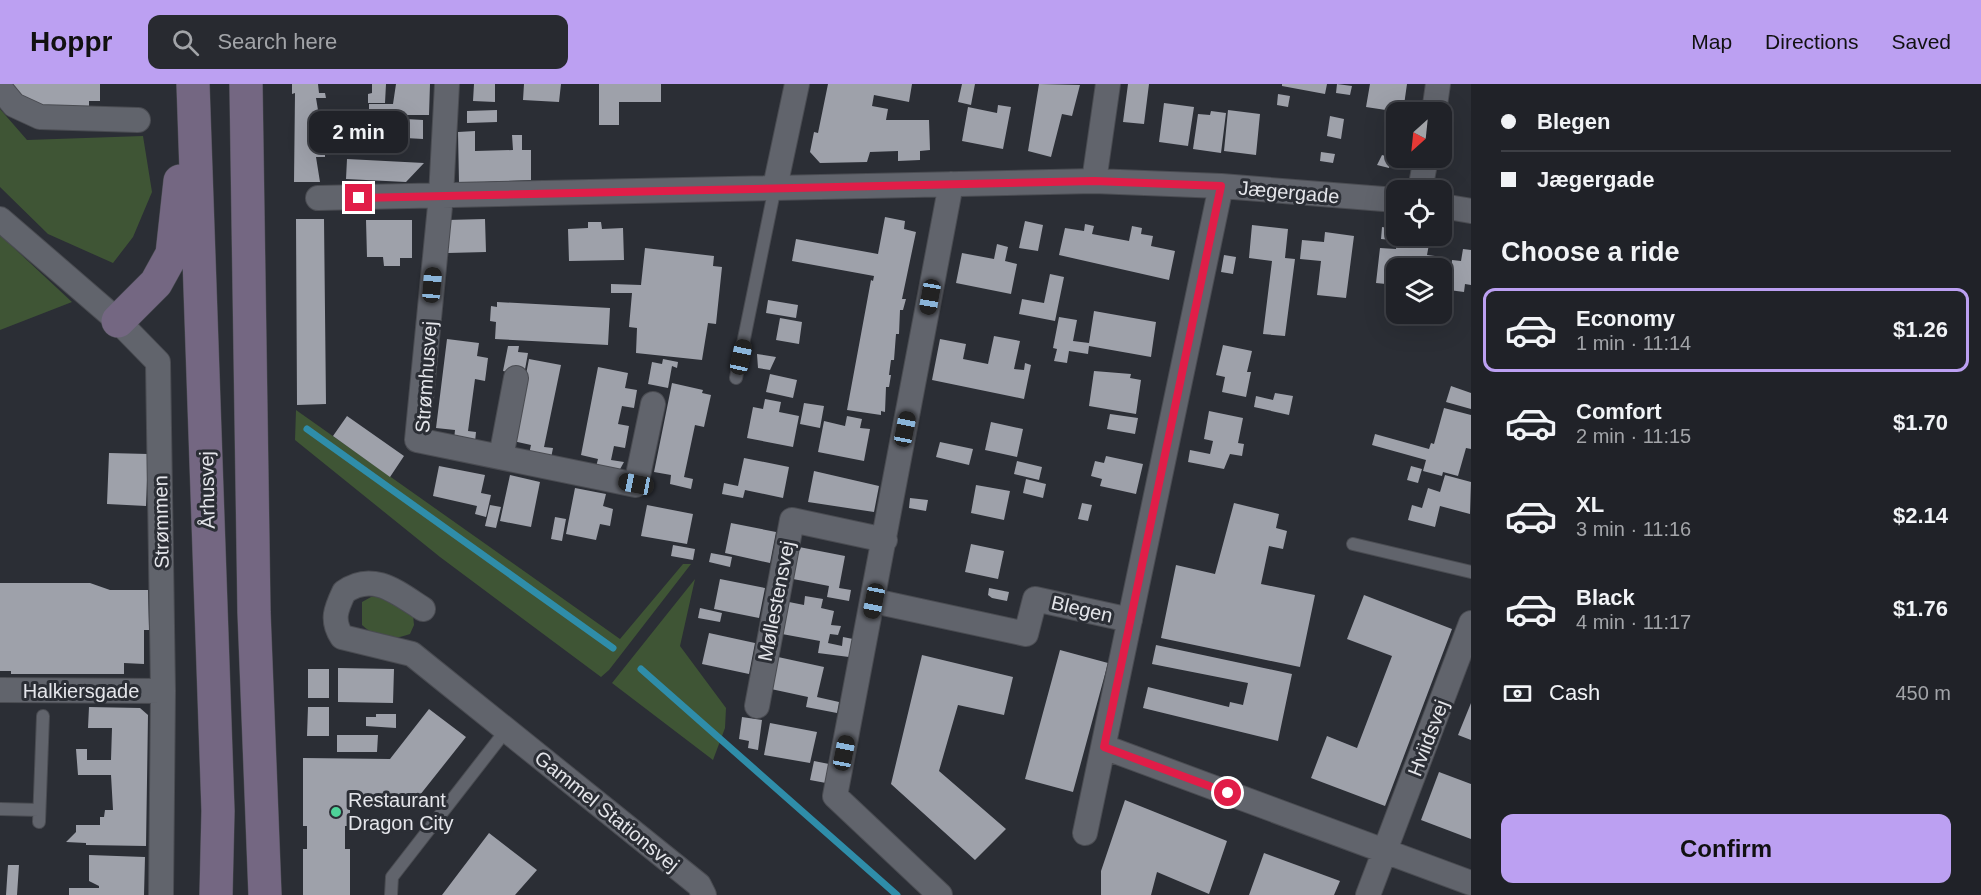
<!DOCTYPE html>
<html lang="en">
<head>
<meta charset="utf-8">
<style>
  body { margin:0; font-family:Helvetica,sans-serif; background:#282a30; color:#f1f3f6; height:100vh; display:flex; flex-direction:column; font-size:22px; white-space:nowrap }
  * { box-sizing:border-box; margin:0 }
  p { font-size:20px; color:#a2a4a8 }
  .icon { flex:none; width:33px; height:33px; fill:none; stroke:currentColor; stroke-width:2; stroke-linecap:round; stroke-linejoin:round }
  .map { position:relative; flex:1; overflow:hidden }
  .side { display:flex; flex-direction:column; background:#202228; width:510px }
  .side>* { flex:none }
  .top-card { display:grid; align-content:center; height:132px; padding:0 30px; background:#202228 }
  .needle { width:39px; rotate:207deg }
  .fabs { position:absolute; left:1386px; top:18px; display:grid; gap:12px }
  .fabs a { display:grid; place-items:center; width:66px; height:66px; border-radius:12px; background:#202228; box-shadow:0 6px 24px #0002,0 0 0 2px #3d3f45; font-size:30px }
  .end { position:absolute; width:27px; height:27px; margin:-14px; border:8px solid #e11d48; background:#fff; box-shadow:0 0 0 3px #fff }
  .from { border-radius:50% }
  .bubble { position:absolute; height:42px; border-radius:12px; background:#202228; box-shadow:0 6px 24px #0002,0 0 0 2px #3d3f45; font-size:20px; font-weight:800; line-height:42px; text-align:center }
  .car { position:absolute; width:18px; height:36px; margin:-18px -9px; border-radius:8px; box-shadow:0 0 4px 2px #0007; background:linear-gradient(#222 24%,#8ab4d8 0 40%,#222 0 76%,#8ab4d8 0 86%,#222 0) }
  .top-card b { display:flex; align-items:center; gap:21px; height:57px; font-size:22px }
  .top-card b+b { border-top:2px solid #3d3f45 }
  .top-card i { width:15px; height:15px; background:#f1f3f6 }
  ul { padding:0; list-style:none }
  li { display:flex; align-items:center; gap:18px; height:84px; margin:0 12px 9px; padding:0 18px; border:3px solid transparent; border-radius:12px }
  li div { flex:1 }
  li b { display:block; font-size:22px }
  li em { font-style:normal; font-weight:800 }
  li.active { border-color:#bca0f2 }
  li>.icon { width:54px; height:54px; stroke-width:1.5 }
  h2 { padding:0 30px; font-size:27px; line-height:72px }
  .pay { display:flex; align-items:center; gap:15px; height:66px; padding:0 30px; font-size:22px }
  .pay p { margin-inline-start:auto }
  .cta { display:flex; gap:12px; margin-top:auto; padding:12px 30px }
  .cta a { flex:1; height:69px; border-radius:12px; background:#bca0f2; color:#111; font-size:24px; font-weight:800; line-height:69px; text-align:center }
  header { display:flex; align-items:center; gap:36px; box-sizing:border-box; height:84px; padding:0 30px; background:#bca0f2; color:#111 }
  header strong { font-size:28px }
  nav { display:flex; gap:33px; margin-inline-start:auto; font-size:21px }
  .search { width:420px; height:54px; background:#282a30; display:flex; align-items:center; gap:15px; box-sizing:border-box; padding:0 21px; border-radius:12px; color:#a2a4a8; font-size:22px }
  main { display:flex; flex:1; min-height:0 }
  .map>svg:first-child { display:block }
  .green { fill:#3f5535 }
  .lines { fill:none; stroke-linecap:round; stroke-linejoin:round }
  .stream { stroke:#2f8da9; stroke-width:7 }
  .building { fill:#9ea1aa }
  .lane-casing { stroke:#4a4c52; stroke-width:14 }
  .street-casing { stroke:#4a4c52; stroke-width:26 }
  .secondary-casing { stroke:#4a4c52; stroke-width:34 }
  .lane { stroke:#61646c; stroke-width:12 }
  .street { stroke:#61646c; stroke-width:24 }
  .secondary { stroke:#746782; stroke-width:33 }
  .route { stroke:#e11d48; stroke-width:8 }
  .poi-dot { fill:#4ed399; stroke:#2b2e35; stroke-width:2 }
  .labels { text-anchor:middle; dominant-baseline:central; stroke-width:6; stroke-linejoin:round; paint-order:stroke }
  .street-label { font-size:20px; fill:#e4e5ea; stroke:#2b2e35 }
  .poi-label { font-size:20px; fill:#e4e5ea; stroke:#2b2e35; text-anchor:start }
</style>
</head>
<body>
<header>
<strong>Hoppr</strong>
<div class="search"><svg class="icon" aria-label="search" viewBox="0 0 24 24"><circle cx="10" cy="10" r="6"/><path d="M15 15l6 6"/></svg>Search here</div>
<nav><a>Map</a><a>Directions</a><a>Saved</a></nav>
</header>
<main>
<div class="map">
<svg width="1471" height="811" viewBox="0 0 1471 811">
  <rect width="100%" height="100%" fill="#2b2e35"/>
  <path class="green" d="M0,25L27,56L143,52L152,108L133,153L113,179L48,150L0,103Z
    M0,151L72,218L0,246Z
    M296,326L620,555L683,480H691L609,586L601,593L440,473L295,356Z
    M695,495L680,562L726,624L725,644L713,676L612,599Z
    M380,511L413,531L414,541L410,550C392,557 376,554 362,541V518L371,513Z"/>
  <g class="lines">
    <path class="stream" d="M307,345L613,564
      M641,585L897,811"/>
  </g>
  <path class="building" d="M11,0H100V17H89V23L37,22L31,21Z
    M292,0H318L319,9H325L326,14H316L320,38H324L325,43H315L319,68L325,67V73H316L320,98H294L295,9L292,10Z
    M372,0H386L385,19H368V10L372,9Z
    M396,0H430L429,31H369V20H393Z
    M474,0H495V18L473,17Z
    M524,0H561L559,18L523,16Z
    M599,0H661V18H619V41H599Z
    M828,0H912L909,18L874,11L872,22L888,25L886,36H929L930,66L920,67V76L898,77V67L870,68L867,78L820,79L810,68L814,48L818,49Z
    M962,0H975L971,21L958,18Z
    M1039,0L1080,1L1072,32L1062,30L1051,73L1028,67Z
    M1128,0H1149L1144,40L1123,38Z
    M1282,0H1327L1325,10L1282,2Z
    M1337,0L1352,2L1350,11L1336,9Z
    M1370,0H1407L1404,21H1400L1399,28L1366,23Z
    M1278,10L1290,12L1288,23L1277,21Z
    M1164,19L1194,23L1188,62L1159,58Z
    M998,21L1011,23L1003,65L962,57L968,23L997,29Z
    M497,26V38L467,39V27Z
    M1228,26L1260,30L1256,71L1224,67Z
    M1211,27L1226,29L1221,69L1193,65L1198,30L1210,31Z
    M1330,32L1344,35L1341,55L1327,52Z
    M371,33L423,36V55L370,52Z
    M475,47V67L513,66L512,51H522V66H531V96L459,99L458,48Z
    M1321,68L1335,70L1333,79L1320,77Z
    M1382,71L1392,74L1389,84L1377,81Z
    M347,75L424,79L406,98L346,95Z
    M885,133L905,137L904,145L916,148L902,215H906L903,226H900L899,250H896L894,276H891L889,291H891L889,303H886L885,328L881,327V331L847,326L871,196L873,197L874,192L792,177L796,155L878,170Z
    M296,135H324L326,320L297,321Z
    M485,135L486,168L448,169L447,136Z
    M366,136H412V174H400V182H384L383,173H367Z
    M1025,137L1043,141L1038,167L1019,164Z
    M588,138H601L602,145L623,144L624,176L569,177L568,145L588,144Z
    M1085,140L1094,142L1092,150L1129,157L1132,142L1142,144L1141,150L1153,152L1151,162L1175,167L1169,196L1059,171L1065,144L1084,147Z
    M1252,141L1288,145L1285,174L1295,175L1285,252L1263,250L1272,177L1249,174Z
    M1382,143L1394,145L1392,156L1381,155Z
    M1325,148L1354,152L1346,214L1317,211L1321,177L1300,175L1302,156L1324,158Z
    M1397,156L1429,160L1427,171L1443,173L1442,184H1396V201L1376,199L1380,164L1396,165Z
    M997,160L1008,163L1005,177L1017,180L1011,210L956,199L962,169L994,175Z
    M645,164L714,172L713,182L722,183L716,240L708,239L702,276L636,269L637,244L629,243L632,209H611V200L641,201Z
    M1463,165L1471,166V201L1465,200L1464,208L1449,206L1452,176L1461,177Z
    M1224,171L1236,173L1233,190L1221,188Z
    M1050,190L1064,193L1055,237L1019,230L1022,215L1044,219Z
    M768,216L798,221L796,234L766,229Z
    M497,218L610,224L608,261L495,255L496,238L490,237L491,222L497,223Z
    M1094,227L1156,238L1151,273L1089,262L1088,270L1069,267L1067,279L1054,277L1057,265L1053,264L1059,233L1077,236L1073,257L1089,259Z
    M780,234L802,238L799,260L776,256Z
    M994,252L1020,257L1014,285L1024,286L1025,279L1031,281L1024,315L932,296L940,255L966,260L963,275L988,280Z
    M447,255L479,259L477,272L488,274L485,297L475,295L468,347L476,348L475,358L454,356L455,346L436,344Z
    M1223,261L1252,267L1247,288H1251L1246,313L1222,308L1225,293L1216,291Z
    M508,262H519L518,268L528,269L524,291L503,287Z
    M757,270L776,273L770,286L758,284Z
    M529,275L561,281L544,363L553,364L551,374L529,370L531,361L513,357Z
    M663,275L678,278L677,284L672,282L668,304L648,300L652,278L662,280Z
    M598,283L628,289L625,304L637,306L634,324L622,322L618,340L629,342L625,364L614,362L611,376L624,378L619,387L596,383L598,375L581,371Z
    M1094,287L1131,290L1130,294L1141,296L1136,330L1089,322Z
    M770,290L797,296L793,314L766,308Z
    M672,299L703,306L702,309L711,311L704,343L695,341L684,393L693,395L691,405L670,400L671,391L654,388Z
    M1451,302L1471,309V325L1446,318Z
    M1275,309L1293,312L1289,331L1254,323L1256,312L1273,316Z
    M765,315L781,318L779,328L799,332L793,363L747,354L753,323L763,325Z
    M804,319L824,322L820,344L800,340Z
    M1444,324L1471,331V365L1466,364L1458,392L1443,388L1442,392L1423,387L1426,376L1372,361L1375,350L1429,365L1431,359L1434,360Z
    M1209,327L1243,334L1238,359L1244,360L1242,372L1230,370L1224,385L1188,378L1190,366L1210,370L1213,357L1204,355Z
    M1110,330L1138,334L1135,350L1107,345Z
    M347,332L404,372L390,393L333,352Z
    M847,332L862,335L860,344L870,345L864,377L818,368L824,337L845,342Z
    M991,338L1023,345L1017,373L985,366Z
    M940,358L973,365L969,381L936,373Z
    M109,369L148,370L146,422L107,420Z
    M1106,372L1143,380L1136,410L1100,402L1102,395L1091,392L1095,377L1104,379Z
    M744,374L789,383L783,414L745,406L743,414L722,410L724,399L738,402Z
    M1017,377L1042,383L1039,396L1014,390Z
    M439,382L485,391L481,409L491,411L486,433L475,430L477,422L433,412Z
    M1411,382L1422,385L1418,399L1407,396Z
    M814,387L879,402L874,428L808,418Z
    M510,391L540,398L531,443L500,437Z
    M1445,391L1471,398L1470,430L1440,422L1435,443L1408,436L1412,421L1422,424L1428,404L1440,408Z
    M1026,395L1046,400L1043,414L1023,409Z
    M976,401L1010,407L1004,436L971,429Z
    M575,404L606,410L603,422L613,425L610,442L600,440L596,456L566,450Z
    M910,414L928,416L926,427L909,424Z
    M1082,419L1092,421L1088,437L1078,435Z
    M1234,419L1279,430L1276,444L1287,447L1283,465L1269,462L1261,500L1315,511L1300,583L1161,554L1176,481L1215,490Z
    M490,421L501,423L496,444L485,442Z
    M647,421L693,430L687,460L641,452Z
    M555,433L566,435L562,457L551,455Z
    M731,439L776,448L770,479L725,469Z
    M971,460L1004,467L998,495L965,488Z
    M673,461L695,465L693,476L671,472Z
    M799,463L845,472L839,504L851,506L849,517L827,513L829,502L793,495Z
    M711,469L732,473L730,483L709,478Z
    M720,495L765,504L759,534L714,525Z
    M0,499H90L110,506H148L149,546H144V580L124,579V590H11V587H0Z
    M989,504L1009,508L1007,517L992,514L988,511Z
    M1364,511L1452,545L1385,722L1311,694L1327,652L1357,664L1392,572L1347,555Z
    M805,512L823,515L821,524L834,527L831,541L841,542L838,551L830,550L828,559L842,562L843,553L853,555L849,573L818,569L820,557L782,550L789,518L804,521Z
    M700,524L722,529L720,538L698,534Z
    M709,549L755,559L749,590L702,580Z
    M1156,561L1292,590L1278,657L1143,624L1148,603L1229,623L1230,618L1243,621L1248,599L1152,580Z
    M1060,566L1108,579L1073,708L1025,695Z
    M922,571L1013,593L1004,631L958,621L939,687L1006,745L975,776L891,700Z
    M778,573L824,583L817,613L839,618L837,629L806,623L808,613L771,605Z
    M338,584L394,585L393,619L338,618Z
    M308,585H329V614H308Z
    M1471,619V656L1458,651Z
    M89,623L140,624L148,631L146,762L86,761V759L66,758L76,748V741H100V733H104L105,726H113L111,691H78L76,665H87V676H111L112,644H88Z
    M308,623H329V652H307Z
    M429,625L466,653L412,721H350V742H345V765H350V811H303V765H307V742H303V674L390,675Z
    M376,630H396V644L366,642V633H376Z
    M742,633L762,636L758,666L748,664L749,657L739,655Z
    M770,639L817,648L810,679L764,671Z
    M337,651H378L377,668H337Z
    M814,677L829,680L826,699L810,696Z
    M1439,688L1471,700V755L1421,736Z
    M1125,716L1227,757L1209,810L1157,788L1151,811H1101V787Z
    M489,749L537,786L515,811H442Z
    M1264,769L1340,797L1334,811H1249Z
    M89,771L145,773L144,811H69V804H99V802L89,797Z
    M8,781H19L17,811H6Z"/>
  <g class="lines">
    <defs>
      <path id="lane" d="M736,294L775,103
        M1353,460L1471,488
        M0,725L39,726
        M39,738L43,632
        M391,811L392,793L507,645"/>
      <path id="street" d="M447,0L441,112L417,356L636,401L653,320
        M0,4L14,21L40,33L138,36
        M1434,28L1438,0
        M1094,97L1108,0
        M775,103L797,0
        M1420,106L1426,74
        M318,114L1094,97L1221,102L1396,116
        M1442,122L1471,127
        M0,135L118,237L158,278L163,607L161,811
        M501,373L516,294
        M874,517L1026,550L1035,515L1130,536
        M423,525C398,509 373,487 344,508C336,525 331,536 342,553L412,570L699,801L704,811
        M0,606L163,607
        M757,622L792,436L885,456
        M1104,663L1471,799
        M1085,749L1221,102
        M940,811L835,712L951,100
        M1368,811L1471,539"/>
      <path id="secondary" d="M193,0L218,727L216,811
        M246,0L254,528L265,811
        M118,237L156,199L172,170L180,97"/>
    </defs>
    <use href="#lane" class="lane-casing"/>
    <use href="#street" class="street-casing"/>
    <use href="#secondary" class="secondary-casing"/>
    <use href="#lane" class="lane"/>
    <use href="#street" class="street"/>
    <use href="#secondary" class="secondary"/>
  </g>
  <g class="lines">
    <path class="route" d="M359,114L1094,97L1221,102L1104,663L1228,709"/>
  </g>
  <circle class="poi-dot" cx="336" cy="728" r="6"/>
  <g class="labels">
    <g class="street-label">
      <text transform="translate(1289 108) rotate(5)">Jægergade</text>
      <text transform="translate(426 293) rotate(-86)">Strømhusvej</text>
      <text transform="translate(207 406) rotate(-91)">Århusvej</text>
      <text transform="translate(161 438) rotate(-91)">Strømmen</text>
      <text transform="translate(776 517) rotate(-79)">Møllestensvej</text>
      <text transform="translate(1082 525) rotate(13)">Blegen</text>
      <text x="81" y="607">Halkiersgade</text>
      <text transform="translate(1428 654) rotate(-69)">Hviidsvej</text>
      <text transform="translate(607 727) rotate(39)">Gammel Stationsvej</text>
    </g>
    <g class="poi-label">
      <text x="348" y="716">Restaurant<tspan x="348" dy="23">Dragon City</tspan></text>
    </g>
  </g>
</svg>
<div class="fabs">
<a><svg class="needle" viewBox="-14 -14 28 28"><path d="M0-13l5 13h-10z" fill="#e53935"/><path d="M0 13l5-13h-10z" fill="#a2a4a8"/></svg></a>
<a><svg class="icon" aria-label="locate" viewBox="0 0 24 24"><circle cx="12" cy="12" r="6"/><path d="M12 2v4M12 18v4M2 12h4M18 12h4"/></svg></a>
<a><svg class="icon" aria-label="layers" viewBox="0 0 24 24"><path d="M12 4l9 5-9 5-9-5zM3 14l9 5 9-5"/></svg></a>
</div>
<i class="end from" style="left:1228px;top:709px"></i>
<i class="end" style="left:359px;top:114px"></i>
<div class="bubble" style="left:309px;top:27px;width:99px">2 min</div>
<i class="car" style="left:432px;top:201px;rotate:5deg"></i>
<i class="car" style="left:930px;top:213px;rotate:190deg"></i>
<i class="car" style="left:741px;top:273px;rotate:12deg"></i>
<i class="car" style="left:905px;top:345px;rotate:11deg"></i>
<i class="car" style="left:636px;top:400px;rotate:281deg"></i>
<i class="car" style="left:874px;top:517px;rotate:191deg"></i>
<i class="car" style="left:844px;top:669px;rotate:11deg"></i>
</div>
<section class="side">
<div class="top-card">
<b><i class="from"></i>Blegen</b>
<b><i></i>Jægergade</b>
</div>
<h2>Choose a ride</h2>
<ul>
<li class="active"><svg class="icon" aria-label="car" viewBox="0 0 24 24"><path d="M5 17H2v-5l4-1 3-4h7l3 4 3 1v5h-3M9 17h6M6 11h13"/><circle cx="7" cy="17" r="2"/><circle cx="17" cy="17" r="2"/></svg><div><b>Economy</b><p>1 min · 11:14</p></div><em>$1.26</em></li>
<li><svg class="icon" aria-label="car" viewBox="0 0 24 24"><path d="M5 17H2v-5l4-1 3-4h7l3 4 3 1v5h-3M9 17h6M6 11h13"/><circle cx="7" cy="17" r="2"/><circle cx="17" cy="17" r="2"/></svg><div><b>Comfort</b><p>2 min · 11:15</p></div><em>$1.70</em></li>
<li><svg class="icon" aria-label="car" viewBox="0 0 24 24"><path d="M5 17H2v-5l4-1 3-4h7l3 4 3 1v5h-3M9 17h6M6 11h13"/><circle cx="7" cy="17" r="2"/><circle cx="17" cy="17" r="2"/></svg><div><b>XL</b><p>3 min · 11:16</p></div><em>$2.14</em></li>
<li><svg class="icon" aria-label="car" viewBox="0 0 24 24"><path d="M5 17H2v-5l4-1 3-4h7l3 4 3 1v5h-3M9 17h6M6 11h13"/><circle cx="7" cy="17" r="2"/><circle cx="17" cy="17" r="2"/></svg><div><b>Black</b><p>4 min · 11:17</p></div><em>$1.76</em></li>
</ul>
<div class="pay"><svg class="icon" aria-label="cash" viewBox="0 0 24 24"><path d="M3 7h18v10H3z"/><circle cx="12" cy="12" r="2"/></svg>Cash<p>450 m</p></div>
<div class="cta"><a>Confirm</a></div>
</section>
</main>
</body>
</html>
